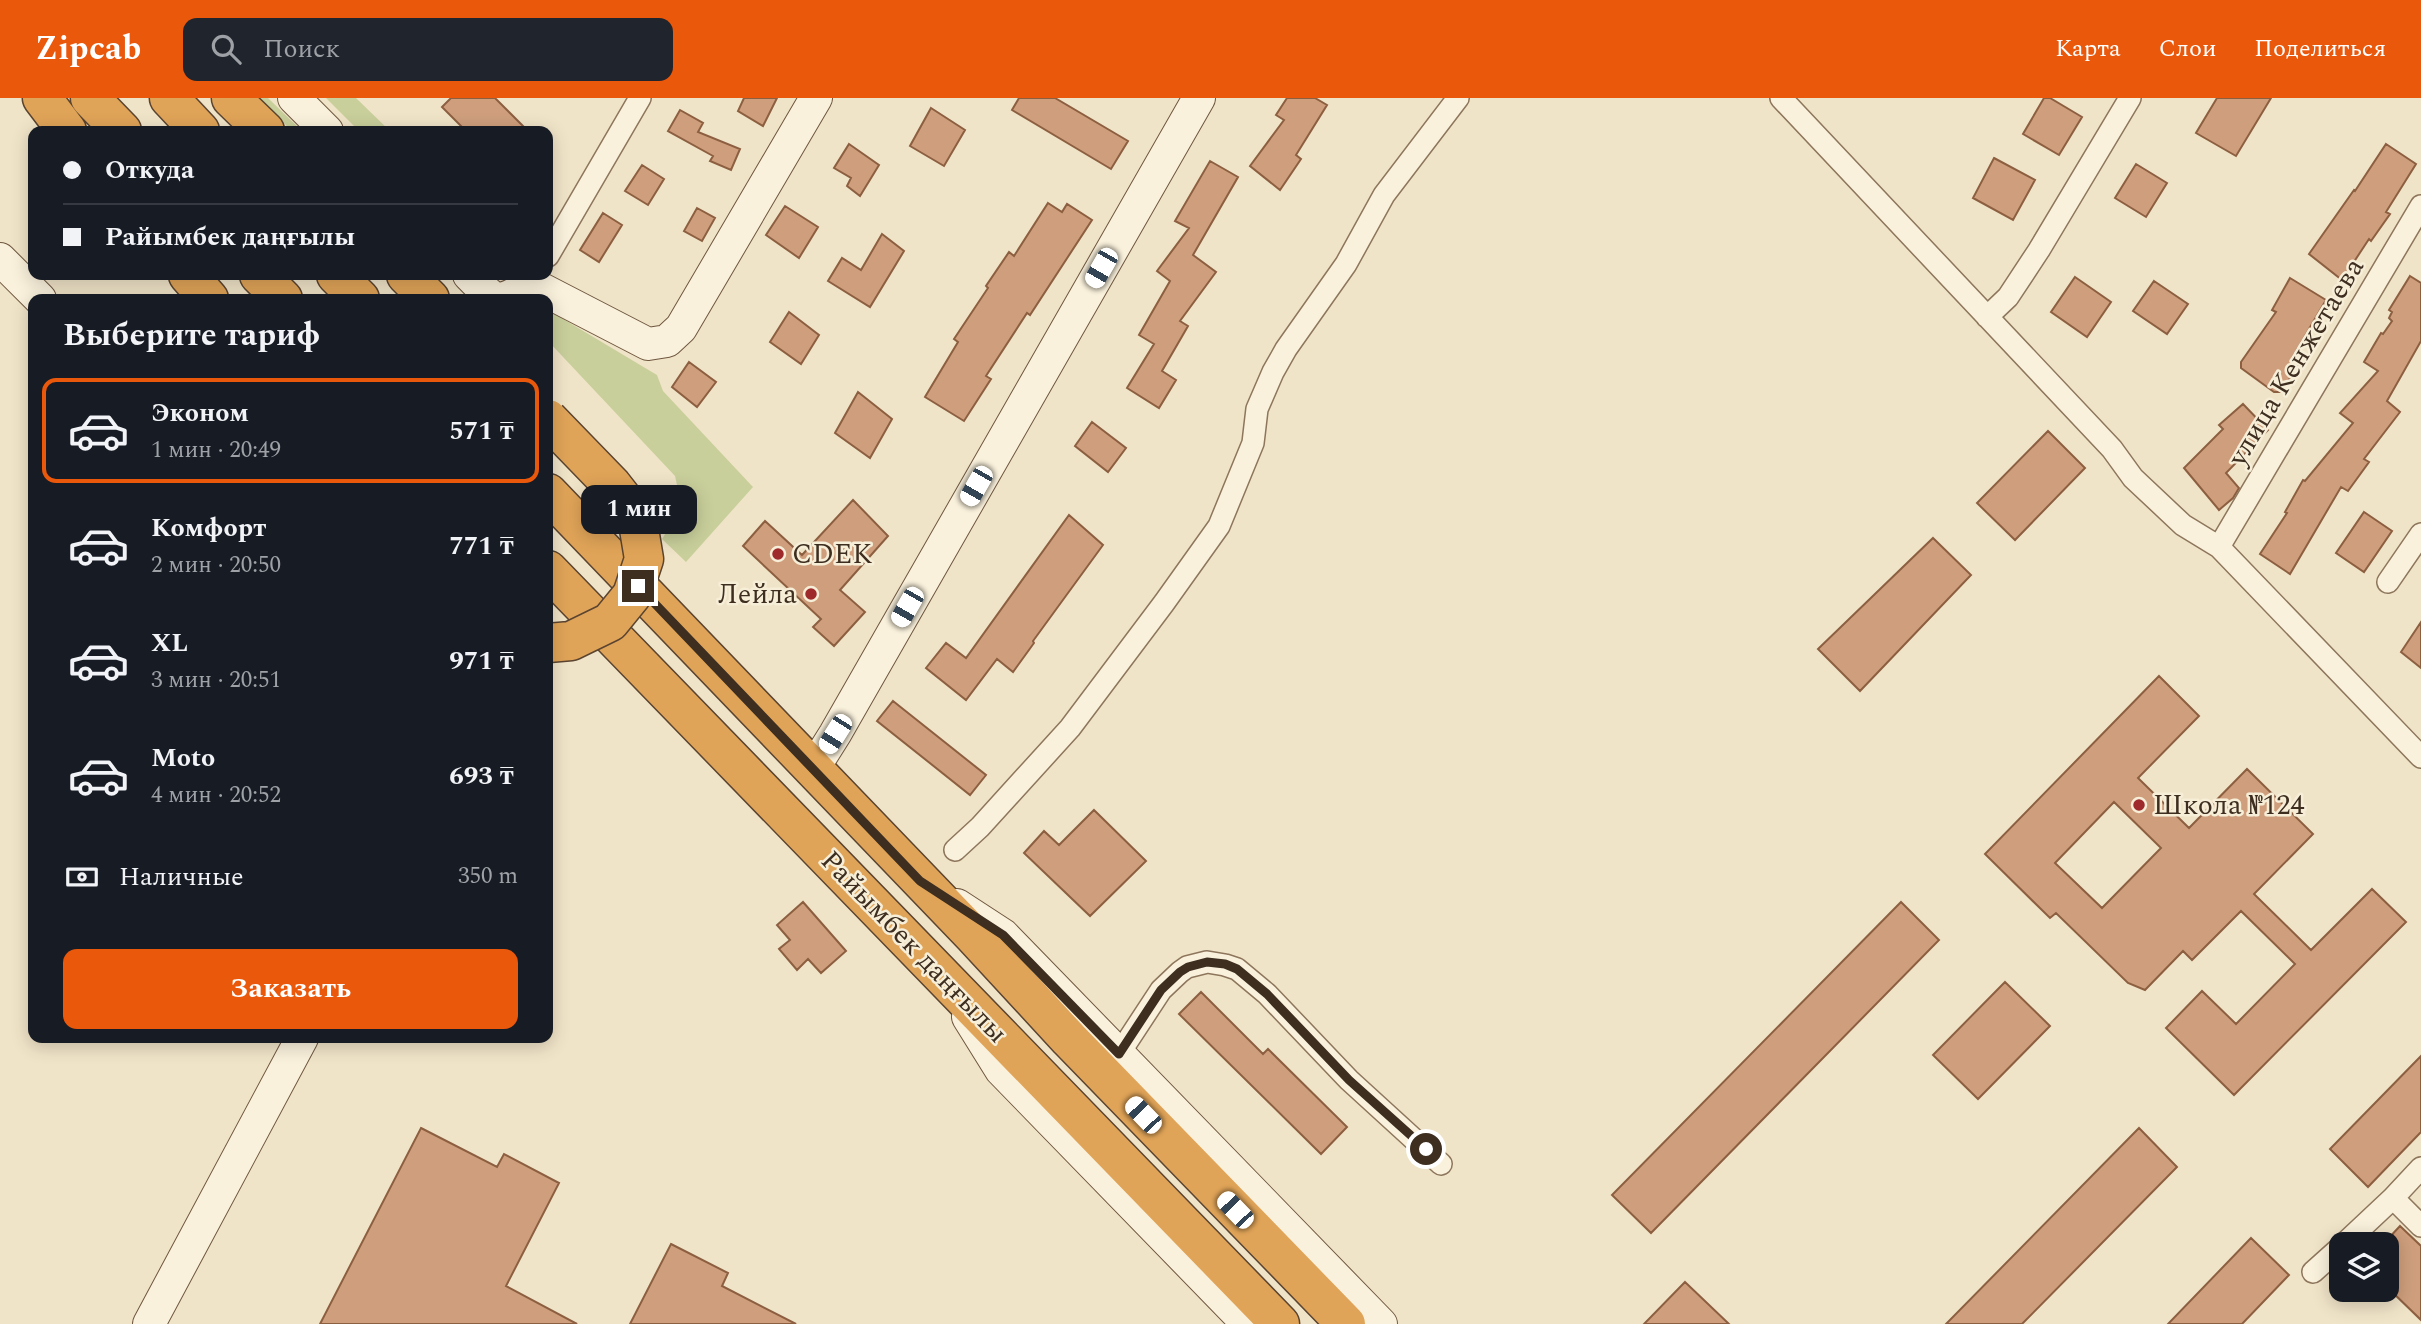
<!DOCTYPE html>
<html lang="ru">
<head>
<meta charset="utf-8">
<style>
  body { margin:0; font-family:Spectral,serif; background:#20242c; color:#f1f3f6; height:100vh; display:flex; flex-direction:column; font-size:26px; white-space:nowrap }
  * { box-sizing:border-box; margin:0 }
  p { font-size:23px; color:#9ea1a6 }
  .icon { flex:none; width:38px; height:38px; fill:none; stroke:currentColor; stroke-width:2; stroke-linecap:round; stroke-linejoin:round }
  .map { position:relative; flex:1; overflow:hidden }
  .details { position:absolute; left:28px; top:196px; width:525px; height:749px; display:flex; flex-direction:column; background:#171b24; border-radius:14px; box-shadow:0 4px 18px #0003 }
  .details>* { flex:none }
  .top-card { position:absolute; left:28px; top:28px; width:525px; height:154px; border-radius:14px; box-shadow:0 4px 18px #0003; display:grid; align-content:center; height:154px; padding:0 35px; background:#171b24 }
  .tools { position:absolute; left:2329px; top:1134px; display:grid; gap:14px }
  .tools a { display:grid; place-items:center; width:70px; height:70px; border-radius:14px; background:#171b24; box-shadow:0 4px 18px #0003; font-size:35px }
  .end { position:absolute; width:32px; height:32px; margin:-16px; border:9px solid #3d2e20; background:#fff; box-shadow:0 0 0 4px #fff }
  .from { border-radius:50% }
  .bubble { position:absolute; height:49px; border-radius:14px; background:#171b24; box-shadow:0 4px 18px #0003; font-size:23px; font-weight:700; line-height:49px; text-align:center }
  .car { position:absolute; width:21px; height:42px; margin:-21px -10px; border-radius:9px; box-shadow:0 0 5px 2px #0007; background:linear-gradient(#fff 24%,#345 0 40%,#fff 0 76%,#345 0 86%,#fff 0) }
  .top-card b { display:flex; align-items:center; gap:24px; height:66px; font-size:26px }
  .top-card b+b { border-top:2px solid #363941 }
  .top-card i { width:18px; height:18px; background:#f1f3f6 }
  ul { padding:0; list-style:none }
  li { display:flex; align-items:center; gap:21px; height:105px; margin:0 14px 10px; padding:0 21px; border:4px solid transparent; border-radius:14px }
  li div { flex:1 }
  li b { display:block; font-size:26px }
  li em { font-style:normal; font-weight:700 }
  li.current { border-color:#ea580c }
  li>.icon { width:63px; height:63px; stroke-width:1.5 }
  h2 { padding:0 35px; font-size:32px; line-height:84px }
  .pay { display:flex; align-items:center; gap:18px; height:77px; padding:0 35px; font-size:26px }
  .pay p { margin-inline-start:auto }
  .button { display:flex; gap:14px; margin-top:auto; padding:14px 35px }
  .button a { flex:1; height:80px; border-radius:14px; background:#ea580c; color:#fff; font-size:28px; font-weight:700; line-height:80px; text-align:center }
  header { display:flex; align-items:center; gap:42px; box-sizing:border-box; height:98px; padding:0 35px; background:#ea580c; color:#fff }
  header strong { font-size:33px }
  nav { display:flex; gap:38px; margin-inline-start:auto; font-size:24px }
  .search { width:490px; height:63px; background:#20242c; display:flex; align-items:center; gap:18px; box-sizing:border-box; padding:0 24px; border-radius:14px; color:#9ea1a6; font-size:26px }
  .map>svg:first-child { display:block }
  .green { fill:#c9cf9b }
  .building { fill:#cf9f7d; stroke:#8d5f41; stroke-width:2; fill-rule:evenodd }
  .lines { fill:none; stroke-linecap:round; stroke-linejoin:round }
  .street-casing { stroke:#8d765c; stroke-width:24 }
  .secondary-casing { stroke:#6f573f; stroke-width:34 }
  .highway-casing { stroke:#5b4430; stroke-width:41 }
  .street { stroke:#faf1dc; stroke-width:21 }
  .secondary { stroke:#faf1dc; stroke-width:32 }
  .highway { stroke:#e0a458; stroke-width:38 }
  .highway-bridge-casing { stroke:#5b4430; stroke-width:41; stroke-linecap:butt }
  .highway-bridge { stroke:#e0a458; stroke-width:38 }
  .route { stroke:#3d2e20; stroke-width:9 }
  .poi-dot { fill:#9e2a2b; stroke:#f7eed8; stroke-width:2.5 }
  .labels { text-anchor:middle; dominant-baseline:central; stroke-width:5; stroke-linejoin:round; paint-order:stroke }
  .street-label { font-size:28px; fill:#3d2e20; stroke:#f7eed8 }
  .poi-label { font-size:28px; fill:#3d2e20; stroke:#f7eed8; text-anchor:start }
</style>
</head>
<body>
<header>
<strong>Zipcab</strong>
<div class="search"><svg class="icon" aria-label="search" viewBox="0 0 24 24"><circle cx="10" cy="10" r="6"/><path d="M15 15l6 6"/></svg>Поиск</div>
<nav><a>Карта</a><a>Слои</a><a>Поделиться</a></nav>
</header>
<div class="map">
<svg width="2421" height="1226" viewBox="0 0 2421 1226">
  <rect width="100%" height="100%" fill="#f0e4c8"/>
  <path class="green" d="M258,0H268L302,33H292Z
    M326,0H356L390,33H359Z
    M548,212L657,277L663,293L753,389L686,464L662,441L682,409L675,378L548,243Z"/>
  <path class="building" d="M451,0H495L528,33H466L442,9Z
    M744,0H777L763,28L738,13Z
    M1019,0H1055L1128,43L1111,71L1012,12Z
    M1287,0H1315L1327,7L1296,57L1301,61L1280,92L1250,68L1284,22L1276,17Z
    M2044,0H2050L2082,19L2059,57L2023,36Z
    M2217,0H2271L2236,58L2196,35Z
    M931,10L965,32L944,68L910,48Z
    M680,12L703,25L698,34L740,51L731,72L710,63L713,58L668,33Z
    M849,46L879,67L860,98L847,88L851,80L834,70Z
    M2386,46L2416,66L2386,114L2390,116L2371,143L2369,141L2342,182L2309,156L2354,92L2355,93Z
    M1994,60L2035,82L2013,122L1973,100Z
    M1210,63L1238,79L1193,157L1216,174L1180,223L1188,228L1162,273L1176,282L1159,310L1127,290L1154,246L1139,237L1170,183L1157,173L1189,130L1175,123Z
    M2136,66L2167,85L2146,119L2115,100Z
    M642,67L664,81L648,107L625,93Z
    M1048,105L1062,114L1067,106L1092,122L1030,217L1027,215L986,278L991,281L964,323L925,299L958,244L954,241L988,190L986,188L1009,154L1014,158Z
    M785,108L818,129L799,160L766,137Z
    M697,110L715,120L702,143L684,133Z
    M603,115L622,127L599,164L580,152Z
    M882,136L904,153L870,209L828,183L842,160L861,172Z
    M2410,178L2421,185V243L2387,303L2400,314L2364,361L2369,364L2348,393L2341,389L2290,476L2260,456L2287,415L2285,414L2303,382L2305,383L2353,325L2340,315L2378,273L2364,264L2381,235L2383,236L2392,223L2389,220L2392,214L2389,212Z
    M2075,179L2111,204L2087,239L2051,214Z
    M2290,180L2326,202L2292,260L2300,266L2280,294H2274L2241,270V264L2276,214L2272,212Z
    M2154,183L2188,206L2167,236L2133,213Z
    M789,214L819,237L801,266L770,244Z
    M689,264L716,284L697,309L672,289Z
    M858,294L892,321L870,360L835,335Z
    M2243,306L2268,332L2226,375L2239,390L2233,400L2219,412L2184,370L2223,331L2219,327Z
    M1092,324L1126,350L1108,374L1075,348Z
    M2048,333L2085,370L2015,442L1977,405Z
    M853,402L888,438L840,492L865,514L834,548L813,529L821,521L743,448L765,423L802,457Z
    M2364,414L2392,433L2364,474L2336,455Z
    M1069,417L1103,447L1033,543L1034,545L1013,574L997,561L966,602L926,570L946,545L966,560Z
    M1933,440L1971,477L1860,593L1818,551Z
    M2421,524V570L2401,554Z
    M2159,578L2199,618L2138,680L2189,730L2247,671L2313,736L2254,796L2311,852L2372,791L2406,824L2234,997L2166,930L2202,893L2236,926L2295,866L2241,813L2192,862L2183,853L2145,892L2128,885L2056,815L2050,820L1985,756ZM2114,704L2161,750L2102,810L2055,765Z
    M893,603L986,677L970,697L877,623Z
    M1094,712L1146,763L1090,818L1024,755L1044,733L1059,747Z
    M803,804L846,853L821,875L808,861L797,872L779,851L790,842L777,827Z
    M1901,804L1939,842L1651,1135L1612,1097Z
    M2005,884L2050,928L1978,1001L1933,957Z
    M1201,894L1263,956L1268,951L1347,1029L1321,1056L1179,916Z
    M2421,958V1034L2368,1089L2330,1051Z
    M421,1030L497,1069L504,1056L559,1085L506,1188L577,1226H320Z
    M2139,1030L2177,1069L2022,1226H1946Z
    M2400,1128L2421,1148V1222L2387,1189V1142Z
    M2251,1140L2289,1177L2242,1226H2168Z
    M671,1146L728,1175L722,1188L796,1226H630Z
    M1685,1184L1729,1226H1644Z"/>
  <g class="lines">
    <defs>
      <path id="street" d="M1781,0L2112,351L2133,380L2183,427L2219,449L2421,659
        M548,158L640,0
        M1987,219L2008,199L2039,152L2130,0
        M2219,449L2421,108
        M2388,484L2421,436
        M955,752L980,729L1070,630L1164,505L1219,428L1253,345L1257,311L1273,274L1286,251L1346,166L1384,97L1458,0
        M1119,956L1161,892L1180,874L1187,869L1207,864L1225,867L1237,871L1267,896L1349,982L1441,1066
        M2421,1070L2393,1100L2421,1128
        M2344,1146L2393,1100
        M2313,1174L2342,1148"/>
      <path id="secondary" d="M294,0L327,33
        M0,161L40,201
        M469,177C498,206 495,207 532,186L648,246L667,243L681,230L816,0
        M813,671L835,636L1199,0
        M957,807L1003,837L1381,1226
        M968,919L1001,972L1248,1226
        M149,1226L302,940"/>
      <path id="highway" d="M42,0L67,33
        M90,0L122,33
        M169,0L200,33
        M231,0L265,33
        M188,177L209,201
        M259,177L283,201
        M336,177L360,201
        M406,177L430,201
        M548,395L973,837L1069,941L1346,1226
        M548,472L1280,1226"/>
    </defs>
    <use href="#street" class="street-casing"/>
    <use href="#secondary" class="secondary-casing"/>
    <use href="#highway" class="highway-casing"/>
    <use href="#street" class="street"/>
    <use href="#secondary" class="secondary"/>
    <use href="#highway" class="highway"/>
    <defs>
      <path id="highway-bridge" d="M548,321L612,387L637,419L644,461L632,497L610,524L571,543L548,545"/>
    </defs>
    <use href="#highway-bridge" class="highway-bridge-casing"/>
    <use href="#highway-bridge" class="highway-bridge"/>
  </g>
  <g class="lines">
    <path class="route" d="M638,488L920,783L1003,837L1119,956L1161,892L1180,874L1188,869L1207,864L1225,866L1237,871L1267,896L1349,982L1426,1051"/>
  </g>
  <g class="poi-dot">
    <circle cx="778" cy="456" r="7"/>
    <circle cx="811" cy="496" r="7"/>
    <circle cx="2139" cy="707" r="7"/>
  </g>
  <g class="labels">
    <g class="street-label">
      <text transform="translate(2296 264) rotate(-59)">улица Кенжетаева</text>
      <text transform="translate(914 849) rotate(46)">Райымбек даңғылы</text>
    </g>
    <g class="poi-label">
      <text x="792" y="456">CDEK</text>
      <text x="797" y="496" text-anchor="end">Лейла</text>
      <text x="2153" y="707">Школа №124</text>
    </g>
  </g>
</svg>
<div class="tools">
<a><svg class="icon" aria-label="layers" viewBox="0 0 24 24"><path d="M12 4l9 5-9 5-9-5zM3 14l9 5 9-5"/></svg></a>
</div>
<i class="end from" style="left:1426px;top:1051px"></i>
<i class="end" style="left:638px;top:488px"></i>
<div class="bubble" style="left:581px;top:387px;width:116px">1 мин</div>
<i class="car" style="left:1101px;top:170px;rotate:210deg"></i>
<i class="car" style="left:976px;top:388px;rotate:210deg"></i>
<i class="car" style="left:907px;top:509px;rotate:210deg"></i>
<i class="car" style="left:835px;top:636px;rotate:212deg"></i>
<i class="car" style="left:1143px;top:1017px;rotate:316deg"></i>
<i class="car" style="left:1235px;top:1112px;rotate:316deg"></i>
<div class="top-card">
<b><i class="from"></i>Откуда</b>
<b><i></i>Райымбек даңғылы</b>
</div>
<section class="details">
<h2>Выберите тариф</h2>
<ul>
<li class="current"><svg class="icon" aria-label="car" viewBox="0 0 24 24"><path d="M5 17H2v-5l4-1 3-4h7l3 4 3 1v5h-3M9 17h6M6 11h13"/><circle cx="7" cy="17" r="2"/><circle cx="17" cy="17" r="2"/></svg><div><b>Эконом</b><p>1 мин · 20:49</p></div><em>571 ₸</em></li>
<li><svg class="icon" aria-label="car" viewBox="0 0 24 24"><path d="M5 17H2v-5l4-1 3-4h7l3 4 3 1v5h-3M9 17h6M6 11h13"/><circle cx="7" cy="17" r="2"/><circle cx="17" cy="17" r="2"/></svg><div><b>Комфорт</b><p>2 мин · 20:50</p></div><em>771 ₸</em></li>
<li><svg class="icon" aria-label="car" viewBox="0 0 24 24"><path d="M5 17H2v-5l4-1 3-4h7l3 4 3 1v5h-3M9 17h6M6 11h13"/><circle cx="7" cy="17" r="2"/><circle cx="17" cy="17" r="2"/></svg><div><b>XL</b><p>3 мин · 20:51</p></div><em>971 ₸</em></li>
<li><svg class="icon" aria-label="car" viewBox="0 0 24 24"><path d="M5 17H2v-5l4-1 3-4h7l3 4 3 1v5h-3M9 17h6M6 11h13"/><circle cx="7" cy="17" r="2"/><circle cx="17" cy="17" r="2"/></svg><div><b>Moto</b><p>4 мин · 20:52</p></div><em>693 ₸</em></li>
</ul>
<div class="pay"><svg class="icon" aria-label="cash" viewBox="0 0 24 24"><path d="M3 7h18v10H3z"/><circle cx="12" cy="12" r="2"/></svg>Наличные<p>350 m</p></div>
<div class="button"><a>Заказать</a></div>
</section>
</div>
</body>
</html>
